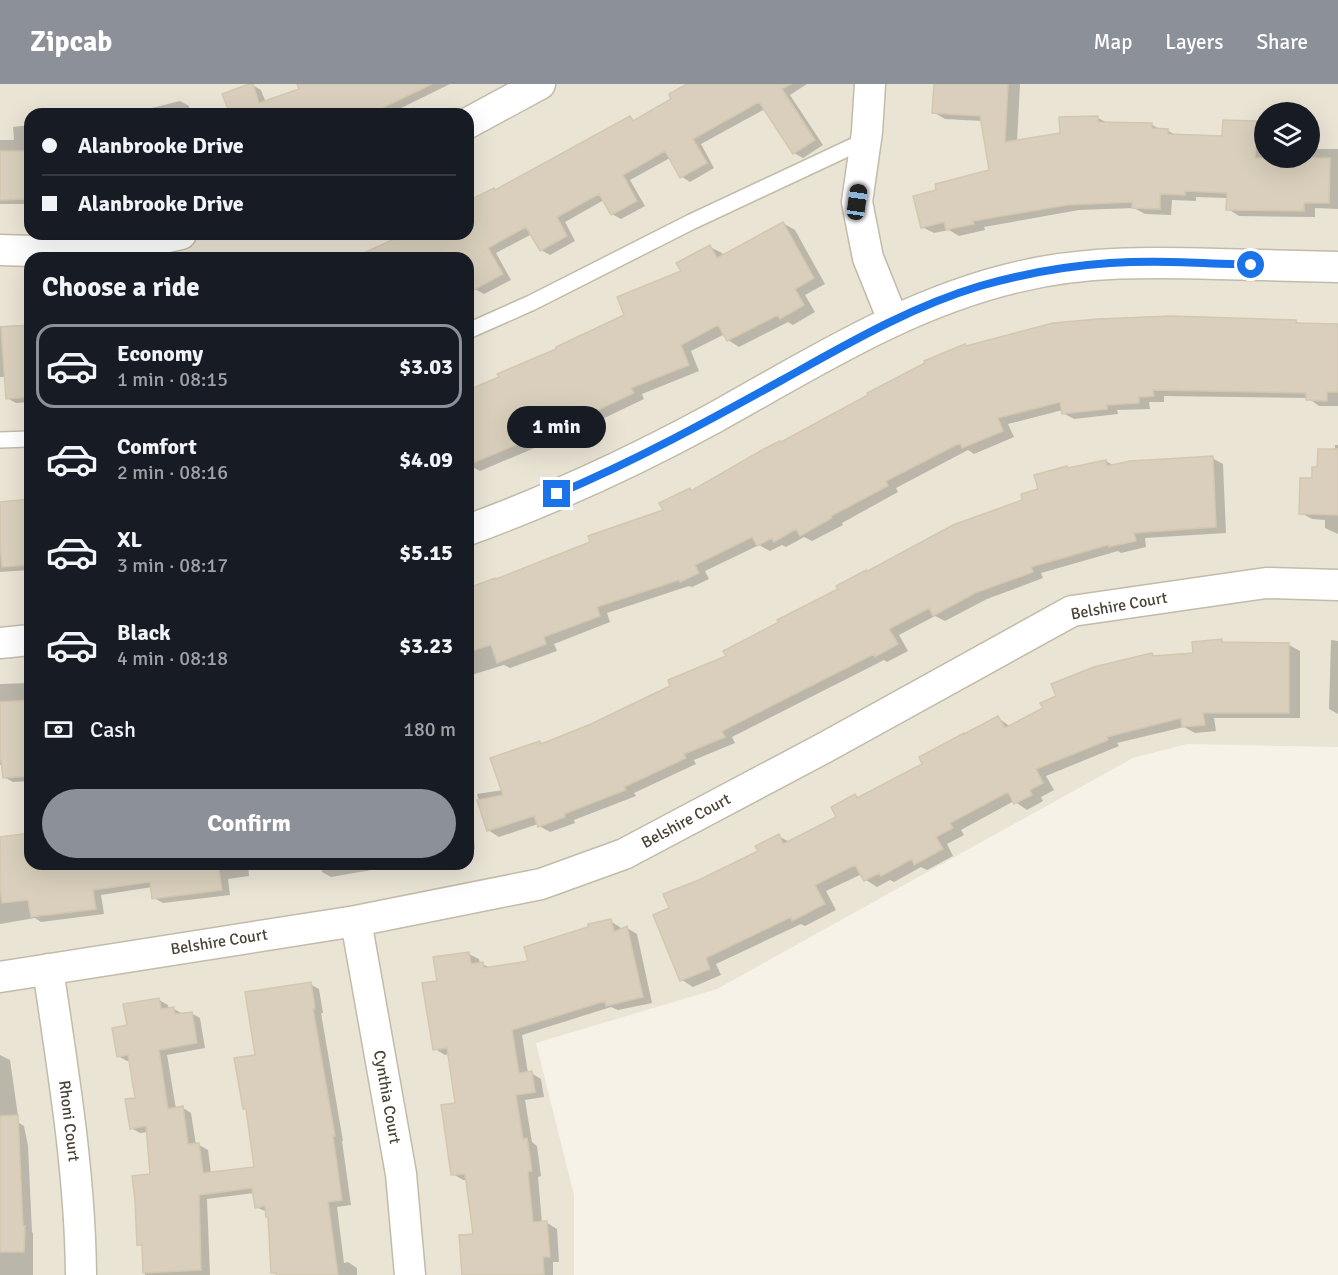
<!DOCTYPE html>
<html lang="en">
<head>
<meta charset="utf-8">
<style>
  body { margin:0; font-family:Signika,sans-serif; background:#242831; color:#f1f3f6; height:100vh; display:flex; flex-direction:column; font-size:22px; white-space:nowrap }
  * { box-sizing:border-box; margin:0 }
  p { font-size:20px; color:#9ea1a6 }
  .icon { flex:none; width:33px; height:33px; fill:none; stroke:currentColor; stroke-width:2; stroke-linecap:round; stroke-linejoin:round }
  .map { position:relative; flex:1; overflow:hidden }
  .drawer { position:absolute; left:24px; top:168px; width:450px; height:618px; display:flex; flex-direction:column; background:#171b24; border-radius:18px; box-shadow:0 6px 24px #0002 }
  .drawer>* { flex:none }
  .guide { position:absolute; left:24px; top:24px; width:450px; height:132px; border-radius:18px; box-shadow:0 6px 24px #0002; display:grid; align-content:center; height:132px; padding:0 18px; background:#171b24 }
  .controls { position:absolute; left:1254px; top:18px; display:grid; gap:12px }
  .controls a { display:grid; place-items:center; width:66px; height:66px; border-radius:50%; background:#171b24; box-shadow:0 6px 24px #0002; font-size:30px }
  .end { position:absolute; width:27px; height:27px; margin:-14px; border:8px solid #1a73e8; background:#fff; box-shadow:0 0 0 3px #fff }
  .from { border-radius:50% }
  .bubble { position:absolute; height:42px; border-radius:21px; background:#171b24; box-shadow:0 6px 24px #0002; font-size:20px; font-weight:700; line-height:42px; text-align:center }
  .car { position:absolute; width:18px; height:36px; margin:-18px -9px; border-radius:8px; box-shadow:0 0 4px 2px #0007; background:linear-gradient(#222 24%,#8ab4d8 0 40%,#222 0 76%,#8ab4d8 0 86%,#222 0) }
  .guide b { display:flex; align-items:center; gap:21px; height:57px; font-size:22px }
  .guide b+b { border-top:2px solid #363941 }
  .guide i { width:15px; height:15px; background:#f1f3f6 }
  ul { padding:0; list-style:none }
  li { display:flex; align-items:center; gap:18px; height:84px; margin:0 12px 9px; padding:0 6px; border:3px solid transparent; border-radius:18px }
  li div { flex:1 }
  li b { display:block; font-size:22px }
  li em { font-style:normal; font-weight:700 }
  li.on { border-color:#8c9099 }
  li>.icon { width:54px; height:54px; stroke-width:1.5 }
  h2 { padding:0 18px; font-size:27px; line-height:72px }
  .pay { display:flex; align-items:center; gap:15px; height:66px; padding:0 18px; font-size:22px }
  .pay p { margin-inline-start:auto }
  .action { display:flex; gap:12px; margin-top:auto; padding:12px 18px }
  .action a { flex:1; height:69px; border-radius:36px; background:#8c9099; color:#fff; font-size:24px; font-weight:700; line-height:69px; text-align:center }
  header { display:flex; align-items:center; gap:36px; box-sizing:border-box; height:84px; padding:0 30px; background:#8c9099; color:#fff }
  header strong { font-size:28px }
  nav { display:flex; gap:33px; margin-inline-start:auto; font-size:21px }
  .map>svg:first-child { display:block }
  .residential { fill:#eae4d5; fill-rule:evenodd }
  .shadow { fill:#0003 }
  .building { fill:#d9cfbc; stroke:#d4c7ae; stroke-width:1.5 }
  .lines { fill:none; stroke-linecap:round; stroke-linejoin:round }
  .lane-casing { stroke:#c2bba9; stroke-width:18 }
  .street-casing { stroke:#c2bba9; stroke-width:33 }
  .lane { stroke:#fff; stroke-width:15 }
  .street { stroke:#fff; stroke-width:30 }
  .route { stroke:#1a73e8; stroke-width:8 }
  .labels { text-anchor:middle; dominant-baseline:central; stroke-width:4.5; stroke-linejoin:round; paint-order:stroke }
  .street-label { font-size:16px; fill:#4a4335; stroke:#fff }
</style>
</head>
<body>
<header>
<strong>Zipcab</strong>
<nav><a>Map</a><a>Layers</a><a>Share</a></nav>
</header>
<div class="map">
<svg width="1338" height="1191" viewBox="0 0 1338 1191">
  <rect width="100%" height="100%" fill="#f6f2e8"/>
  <path class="residential" d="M0,0H1338V663L1187,660L1133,674L717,905L536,959L574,1111V1191H0ZM1264,28H1310V74H1264ZM30,30H468V150H30ZM30,174H468V780H30Z"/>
  <path class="shadow" d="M299,0H450L389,30H231L252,1L261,6L266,19L301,5Z
    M701,0H807L790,11L823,61L803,74L794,69L765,25L701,60L714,84L690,98L681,92L670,74L630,96L645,122L621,135L612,130L604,116L565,138L575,157L550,171L541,166L532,150L496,169L511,196L484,210L475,205L468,193V174H356L409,150H468V119L496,107L630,34L635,37Z
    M935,0H1020L1017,58L1061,50L1098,34L1108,39L1151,40L1161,46H1167L1177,52L1224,53L1256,39L1264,43V74H1310V65H1338V125L1315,124V133L1239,132L1228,125V114L1196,113V117L1172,116L1171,131L1145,130L1134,124L1079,126L984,143L985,146L959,152L949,146L934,149L922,143L938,107L991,87L982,37L945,35L933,28Z
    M180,17L189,22L191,30H154L152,24Z
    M30,41V120H0V56H14L13,43Z
    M783,139L795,146L825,200L805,211L815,228L793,241L788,238L739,263L728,256L725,250L691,267L699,287L642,310L644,315L594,339L480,387L469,381L468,307L501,294L626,232L683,188L710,163L722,169L723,172Z
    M1295,237L1301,240L1338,242V322H1319L1308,314L1164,312V318H1149L1150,325L1117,326L1118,330L1074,335L1063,329V326L1008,340L1014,353L974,370L968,366L896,404L898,408L842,439L843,441L812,457L804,453L786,463L782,461L770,467L759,461L705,487L709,495L692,503L689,502L607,529L610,538L554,560L557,567L510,584L504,581L468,592V505L497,496L592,459L665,427L690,406L693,407L965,261L969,263Z
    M30,241V318L16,319L7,314L6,293H0V242Z
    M1335,361H1338V450L1325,444V436L1312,435L1301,429L1318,384L1335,367Z
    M1212,374L1223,380L1226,449L1145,454L1146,463L1121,469L1118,467L1041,489L1043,494L987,515L945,537L935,532L899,551L908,567L887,578L884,576L732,653L735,659L694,676L696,680L634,709L636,712L574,736L575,739L550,748L539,742L538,740L499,753L488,746L477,710L503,706L540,659L543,661L591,641L672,603L728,573L867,489L1024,417L1040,406L1067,383L1070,385L1106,377L1114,382Z
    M30,416V486L0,488V419Z
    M1331,556L1338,557V630L1329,625Z
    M1222,557L1227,560L1289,561L1300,567V634H1214L1216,647L1195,649L1184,643L1117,659L1119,662L1046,692L1054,706L1041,713L1043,717L1027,726L1014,717L961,746L964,751L947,760L953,772L927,786L921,783L894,798L890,796L877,803L866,796L862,790L826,807L836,826L805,842L801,840L716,880L721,891L693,903L682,896L671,825L699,797L760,768L778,752L790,758L838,734L855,711L860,714L924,680L998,634L1011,643L1152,570L1158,574L1195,571Z
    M30,599V697L13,698L4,693L3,681H0V600Z
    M468,718L470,719L475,765L468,766Z
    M30,750V780H248L249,792L228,795L230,811L163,819L154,814L152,803L101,811L104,830L41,838L35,834L0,840V754Z
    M321,780H410L411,781L392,784L389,783L331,793L322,788Z
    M610,837L620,843L621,846L627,844L637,850L652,919L618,926L611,923L522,951L528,989H531L541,995L544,1013L525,1016L532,1058L537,1062L541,1092L538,1093L542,1139H547L557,1145L559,1178H553V1191H463L475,1151L467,1096H463L453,1090L457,1021L449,970L445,971L435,965L438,898L469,870L479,875L480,880H482L491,884L530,878Z
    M310,900L319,905L323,929H321L343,1057H342L351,1121L337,1123L344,1179L348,1178L357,1184V1191H277L272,1188L269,1133L267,1128L256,1123L254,1109L207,1115L210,1191H145L144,1163L138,1160L152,1091L148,1048L140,1049L131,1044L136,1015L130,977H127L118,972L129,942L159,916L168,921L169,926L174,925L183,930L191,929L200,934L205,964L167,971L176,1025L183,1024L191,1029L196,1061H199L208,1066L211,1089L256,1084L247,1026L244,1024L256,972Z
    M0,971L10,976L19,1039L24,1042L28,1062L32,1148L33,1149V1191H0Z"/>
  <path class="building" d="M249,0H253L259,19L299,5L297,0H432L370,30H230L222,10Z
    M687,0H791L782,5L815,56L793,70L759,18L693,55L707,79L680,94L665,67L623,91L637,117L611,131L599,110L557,133L567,152L540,167L526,143L488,164L503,190L468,209V174H353L405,150H468V117L494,104L495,106L630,32L633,37L671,15L669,10Z
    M934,0H1008L1005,58L1060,49L1059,33L1098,32V38L1152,39V44L1168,45V50L1222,52L1223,36L1257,37L1255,74H1330L1329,119H1304V127L1226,126L1227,109L1185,107V111L1160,110V125L1132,124V118L1067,121L973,137L974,140L950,145L946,146L944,138L921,144L913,112L936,106L935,100L989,86L980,32L932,29Z
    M0,67H30V115L0,116Z
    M783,138L814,194L795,205L804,221L780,235L778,231L727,257L718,241L681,261L689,281L631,304L634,309L583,333L468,381V306L499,293L497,290L556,265V263L624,231L617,213L681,187L676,179L710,161L717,174Z
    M1171,232L1296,236V239L1338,240V308H1327V317L1306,316V309L1153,306L1154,312L1139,313V319L1107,321V325L1062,330L1060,318L998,334L1003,347L962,364L960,359L886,397L888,402L831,432L832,434L800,452L796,445L774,458L772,454L757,462L752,453L695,481L699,489L680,498L679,496L597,523L600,532L544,553L546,560L497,579L491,561L468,568V504L495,494L496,495L590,458L588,452L663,426L659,419L690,404L691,407L764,365L780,357L781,358L868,311L867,309L925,279L924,277L965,260L966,262L1053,239L1098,235Z
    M30,241V313L6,315L1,243Z
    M1318,365H1338V431L1299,430L1300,394H1312V383H1317Z
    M1213,372L1216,443L1134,449L1136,457L1109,463L1108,461L1031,483L1033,488L975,509L933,532L929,524L889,545L898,560L875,573L874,570L722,647L725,653L684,670L686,674L624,703L626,706L564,730L565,733L538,743L534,732L487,747L477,716L503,711L490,674L540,657L541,660L591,640L670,602L668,596L726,572L723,567L779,538L777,536L838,505L836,502L866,486V488L953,441L1022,416L1021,410L1038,405L1034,391L1067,382L1068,384L1106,376L1107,382L1130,377Z
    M30,415V471H28L29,481L2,483L0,458V418Z
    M1222,555V558L1289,559V629H1203L1205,641L1182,643L1181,634L1107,653L1108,656L1036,685L1043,699L1030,706L1032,711L1014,720L1008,708L950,739L953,744L936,753L943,765L914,781L912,775L881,792L879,789L864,797L855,781L815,801L825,820L792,837L791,833L706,874L710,885L680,897L653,831L669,824L663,810L699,796L758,767L755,762L779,750L783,760L836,733L831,723L855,710L857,714L922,680L919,673L964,649V650L998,632L1005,644L1043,624L1040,619L1056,612L1051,600L1094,583L1152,569L1153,572L1193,569L1192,558Z
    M30,616V692L3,694L1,676H0V618Z
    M30,749V780H218L222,806L152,815L150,798L93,806L96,825L31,833L28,816L2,819L0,805V753Z
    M611,835L614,848L627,842L643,913L606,922L605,917L512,946L519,989L532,987L535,1008L516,1011L523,1055L527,1054L532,1087L528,1088L533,1138L547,1137L550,1173H543L544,1191H462L459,1151L473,1150L465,1090L451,1091L441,1021L455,1019L447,964L433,966L422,899L437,897L433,873L469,868L471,880L483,878L484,884L528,877L524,863L588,843V840Z
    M311,898L315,924L313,925L335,1052H333L342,1116L328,1118L338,1191H277L276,1189H271L268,1133H266L265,1122L255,1124L252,1104L199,1111L201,1186L143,1189L142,1161H137L135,1117L132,1092L150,1090L146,1042L130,1045L125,1015L135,1014L128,971L117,973L112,944L127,941L123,920L159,914L161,925L174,923L175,930L192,928L197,959L159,966L168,1025L183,1022L188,1060L199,1059L203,1089L254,1083L246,1025H243L234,974L255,971L245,908Z
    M18,1031L23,1142H25L24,1168H0V1032Z"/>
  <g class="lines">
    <defs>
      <path id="lane" d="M468,247L531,219L691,138L866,56
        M0,356L30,355"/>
      <path id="street" d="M870,0L867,48L857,118L868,174L893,236
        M468,39L540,0
        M0,166L65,168L123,163L181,150
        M468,446C553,415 635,377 714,334C813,279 910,217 1022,192C1086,177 1151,178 1217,180C1257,181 1298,182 1338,183
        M0,559L30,556
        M356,837L401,1090L410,1191
        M48,885C63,987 80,1088 81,1191
        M0,893L356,837L541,800L624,770L824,664L1072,527L1266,499L1338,501"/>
    </defs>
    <use href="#lane" class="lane-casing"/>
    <use href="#street" class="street-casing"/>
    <use href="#lane" class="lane"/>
    <use href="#street" class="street"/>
  </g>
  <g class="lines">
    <path class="route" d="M557,410C635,377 710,336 784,295C847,260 910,223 980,202C1022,190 1066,182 1110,179C1157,176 1204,179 1251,181"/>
  </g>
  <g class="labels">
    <g class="street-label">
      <text transform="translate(1119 522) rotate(-10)">Belshire Court</text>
      <text transform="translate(686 737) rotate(-28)">Belshire Court</text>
      <text transform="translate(219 858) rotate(-9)">Belshire Court</text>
      <text transform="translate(387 1013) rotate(80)">Cynthia Court</text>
      <text transform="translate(69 1037) rotate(83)">Rhoni Court</text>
    </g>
  </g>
</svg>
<div class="controls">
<a><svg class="icon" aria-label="layers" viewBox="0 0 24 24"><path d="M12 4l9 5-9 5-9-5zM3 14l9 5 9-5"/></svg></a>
</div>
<i class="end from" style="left:1251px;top:181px"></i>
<i class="end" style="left:557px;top:410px"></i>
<div class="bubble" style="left:507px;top:322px;width:99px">1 min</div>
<i class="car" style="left:857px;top:118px;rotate:8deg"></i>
<div class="guide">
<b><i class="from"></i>Alanbrooke Drive</b>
<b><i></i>Alanbrooke Drive</b>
</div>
<section class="drawer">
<h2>Choose a ride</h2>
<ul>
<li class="on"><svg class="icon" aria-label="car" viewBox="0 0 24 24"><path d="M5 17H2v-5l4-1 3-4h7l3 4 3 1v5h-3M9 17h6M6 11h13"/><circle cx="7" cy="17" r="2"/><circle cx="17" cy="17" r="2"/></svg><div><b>Economy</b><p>1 min · 08:15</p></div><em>$3.03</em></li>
<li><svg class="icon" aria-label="car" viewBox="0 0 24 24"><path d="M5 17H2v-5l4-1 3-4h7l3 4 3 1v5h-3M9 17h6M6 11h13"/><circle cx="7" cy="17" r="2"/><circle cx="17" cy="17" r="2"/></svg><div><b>Comfort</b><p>2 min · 08:16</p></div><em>$4.09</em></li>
<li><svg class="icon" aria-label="car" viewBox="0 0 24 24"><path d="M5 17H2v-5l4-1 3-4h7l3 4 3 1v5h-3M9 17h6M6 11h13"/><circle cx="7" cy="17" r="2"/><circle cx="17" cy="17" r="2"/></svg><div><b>XL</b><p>3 min · 08:17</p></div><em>$5.15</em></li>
<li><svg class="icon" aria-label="car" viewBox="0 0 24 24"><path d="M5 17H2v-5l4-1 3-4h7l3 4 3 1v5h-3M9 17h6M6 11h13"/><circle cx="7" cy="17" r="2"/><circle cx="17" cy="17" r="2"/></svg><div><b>Black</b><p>4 min · 08:18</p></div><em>$3.23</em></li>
</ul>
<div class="pay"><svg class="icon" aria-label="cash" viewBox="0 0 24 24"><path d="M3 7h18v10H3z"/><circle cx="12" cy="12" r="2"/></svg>Cash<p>180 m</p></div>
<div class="action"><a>Confirm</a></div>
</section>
</div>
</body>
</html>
